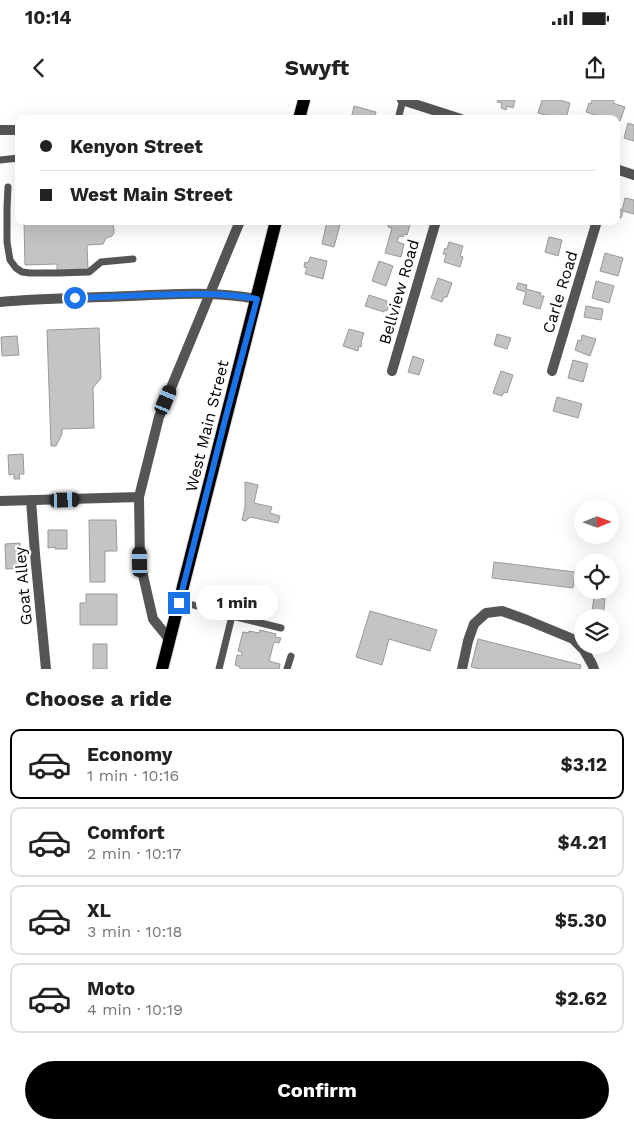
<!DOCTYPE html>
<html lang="en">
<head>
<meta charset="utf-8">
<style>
  body { margin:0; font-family:"Work Sans",sans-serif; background:#f6f6f6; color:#222; height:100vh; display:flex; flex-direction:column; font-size:19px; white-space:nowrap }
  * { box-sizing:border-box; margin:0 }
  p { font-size:16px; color:#767676 }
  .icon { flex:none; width:28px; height:28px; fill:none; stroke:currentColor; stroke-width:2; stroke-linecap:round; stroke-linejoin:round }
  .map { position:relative; height:569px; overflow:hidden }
  .sheet { display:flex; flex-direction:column; background:#fff; flex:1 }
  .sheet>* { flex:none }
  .top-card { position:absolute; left:15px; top:15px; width:605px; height:110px; border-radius:10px; box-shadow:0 5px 20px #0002; display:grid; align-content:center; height:110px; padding:0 25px; background:#fff }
  .needle { width:32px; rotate:89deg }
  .fabs { position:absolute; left:574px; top:399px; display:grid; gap:10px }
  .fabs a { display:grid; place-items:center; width:45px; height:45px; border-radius:50%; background:#fff; box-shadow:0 5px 20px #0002; font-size:25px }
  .end { position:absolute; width:22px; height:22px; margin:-11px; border:6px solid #1a73e8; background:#fff; box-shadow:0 0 0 2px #fff }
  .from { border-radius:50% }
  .bubble { position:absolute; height:35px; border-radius:18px; background:#fff; box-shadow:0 5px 20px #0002; font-size:16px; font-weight:700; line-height:35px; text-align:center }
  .car { position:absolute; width:15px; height:30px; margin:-15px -8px; border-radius:6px; box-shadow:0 0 4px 1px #0007; background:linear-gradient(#222 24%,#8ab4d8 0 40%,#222 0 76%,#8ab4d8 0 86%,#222 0) }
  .top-card b { display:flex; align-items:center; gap:18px; height:48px; font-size:19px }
  .top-card b+b { border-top:1px solid #e0e0e0 }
  .top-card i { width:12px; height:12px; background:#222 }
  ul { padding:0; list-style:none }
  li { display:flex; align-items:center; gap:15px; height:70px; margin:0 10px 8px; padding:0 15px; border:2px solid #e0e0e0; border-radius:10px }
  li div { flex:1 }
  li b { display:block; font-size:19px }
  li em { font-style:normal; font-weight:700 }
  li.selected { border-color:#000 }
  li>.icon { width:45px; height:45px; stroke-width:1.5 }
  h2 { padding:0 25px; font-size:22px; line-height:60px }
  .button { display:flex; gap:10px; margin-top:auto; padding:10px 25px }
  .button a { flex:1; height:58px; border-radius:30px; background:#000; color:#fff; font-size:20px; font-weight:700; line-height:58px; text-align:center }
  .status { display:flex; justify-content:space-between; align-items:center; height:35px; padding:0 25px; background:#fff; direction:ltr }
  .status svg { height:14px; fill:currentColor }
  header { display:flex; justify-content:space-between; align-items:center; height:65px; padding:0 25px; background:#fff; font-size:22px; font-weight:700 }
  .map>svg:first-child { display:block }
  .building { fill:#c4c4c4; stroke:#999 }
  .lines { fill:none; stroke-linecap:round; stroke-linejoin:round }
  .primary-casing { stroke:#dbdbdb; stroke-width:14 }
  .service { stroke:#555; stroke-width:7 }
  .minor { stroke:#555; stroke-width:10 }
  .primary { stroke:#000; stroke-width:12 }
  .route { stroke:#1a73e8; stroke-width:6 }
  .labels { text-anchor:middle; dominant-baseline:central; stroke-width:4.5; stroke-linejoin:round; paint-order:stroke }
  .street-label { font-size:16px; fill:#000; stroke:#fff }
</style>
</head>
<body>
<div class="status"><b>10:14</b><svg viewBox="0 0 49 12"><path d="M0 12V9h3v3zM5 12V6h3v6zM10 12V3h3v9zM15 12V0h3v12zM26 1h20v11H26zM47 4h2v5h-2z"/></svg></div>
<header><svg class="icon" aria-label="back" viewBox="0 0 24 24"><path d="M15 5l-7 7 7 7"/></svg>Swyft<svg class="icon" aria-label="share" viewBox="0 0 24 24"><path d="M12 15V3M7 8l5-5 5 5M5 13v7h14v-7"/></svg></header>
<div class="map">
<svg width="634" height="569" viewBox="0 0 634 569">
  <rect width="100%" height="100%" fill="#fff"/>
  <path class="building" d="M498,0H515L513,8L507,6L506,10L501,8L502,3L497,2Z
    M542,0H560L570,3L566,19H559L538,13Z
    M592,0H614L613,3L625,7L620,21L616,20V19L609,18L608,19L586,12L589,3L591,4Z
    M354,6L376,12L374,19H351Z
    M628,23L634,25V41L624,38Z
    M625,98L634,100V114L623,111L621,118L616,117L617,108L622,110Z
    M24,121H115L113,126L114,129V133L112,136L106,138L103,144L87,145L88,170L57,171V164L25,165Z
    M327,121H341L334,147L322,144Z
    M389,121H398L410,125L407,135L404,134L403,137L399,136L397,142L404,144L401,157L385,153L392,128L388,127Z
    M549,137L562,140L558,156L545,152Z
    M449,142L463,146L460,156L463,157L460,167L444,162L446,154H443L445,148L447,149Z
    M605,153L623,158L618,176L600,171Z
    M310,157L327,161L323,179L305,174L307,168L304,167L305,162L308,163Z
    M379,161L393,166L386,186L372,181Z
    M438,178L452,183L447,197H444L442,202L431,198Z
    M596,181L614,186L609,203L592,198Z
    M518,183L527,185L526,189L541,193L540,196H544L540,209L523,204L526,192L516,189Z
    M369,195L387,201L386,203L389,204L387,211L384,210V212L365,206Z
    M586,206L603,209L601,220L584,217Z
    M99,228L101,278L93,288L94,328L62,329V334L56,346H51L47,230Z
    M349,229L364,233L361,242L362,243L361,247L359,246L358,251L343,246Z
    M497,234L511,238L507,249L494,245Z
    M582,235L596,239L590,256L575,250L578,240L581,241Z
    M17,236L19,255L2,256L1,237Z
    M413,256L424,260L419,275L408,272Z
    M573,260L588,264L583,282L568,278Z
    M501,271L513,275L507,293L504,292L502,296L493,293Z
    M557,297L582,304L578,318L553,311Z
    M23,354L24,374H19L20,379H14V374L9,375L8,355Z
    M245,382L258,385L254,403L272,407L270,413L280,416L278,423L250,417L246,421L242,420L245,407Z
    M89,420H116L117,451H105V482H90Z
    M48,430H67V449H55V447L48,448Z
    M20,443L22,468L6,469L5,444Z
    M494,462L575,472L573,488L492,478Z
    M86,494H117V525H80V503H86Z
    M594,497L605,499L603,518H591Z
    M370,511L437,530L430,551L389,539L382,565L356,557Z
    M260,530L276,534L275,537L281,538L279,543L274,542L269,561L280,564L279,569H240V567L235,565L237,555L241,556L242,552L238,551L243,532L249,533V531L259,533Z
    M478,539L581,565L580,569H480L471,567Z
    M93,544H107V569H93Z"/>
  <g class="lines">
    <defs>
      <path id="primary" d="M299,19L304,0
        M162,569L276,121"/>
    </defs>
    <use href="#primary" class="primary-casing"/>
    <path class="service" d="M398,19L403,0
      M0,60L19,58
      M8,87L7,108V142L10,160L16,168L22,172L30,173H57L89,172L101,162L133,159
      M179,501L232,516L219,569
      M232,516L281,528
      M287,569L291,556"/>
    <path class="minor" d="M402,0L461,19
      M0,30H19
      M616,69L634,75
      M0,202C43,198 87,198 131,196C173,194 215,191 257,199
      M392,271L436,121
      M552,271L597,121
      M31,400L35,454L46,569
      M0,401L139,397
      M170,540L153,519L140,462L139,397L159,317L240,121
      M462,569L468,541L474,524L486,513L502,511L527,520L573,539L584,550L592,564L594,569"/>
    <use href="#primary" class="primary"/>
  </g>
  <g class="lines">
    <path class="route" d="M75,198C99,197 124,196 149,195C185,194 221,192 257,199L225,320L179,503"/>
  </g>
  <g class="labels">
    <g class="street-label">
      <text transform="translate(399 192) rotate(-74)">Bellview Road</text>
      <text transform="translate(560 192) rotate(-73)">Carle Road</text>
      <text transform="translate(207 326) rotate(-76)">West Main Street</text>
      <text transform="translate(23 486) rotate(-95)">Goat Alley</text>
    </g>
  </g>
</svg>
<div class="fabs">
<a><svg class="needle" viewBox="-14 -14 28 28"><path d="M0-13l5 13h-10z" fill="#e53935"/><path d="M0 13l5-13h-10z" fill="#767676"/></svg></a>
<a><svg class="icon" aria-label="locate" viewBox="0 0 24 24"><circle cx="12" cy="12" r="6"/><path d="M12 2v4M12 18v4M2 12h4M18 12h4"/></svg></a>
<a><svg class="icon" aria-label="layers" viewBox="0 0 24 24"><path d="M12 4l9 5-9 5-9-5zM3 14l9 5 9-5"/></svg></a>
</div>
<i class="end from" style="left:75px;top:198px"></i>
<i class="end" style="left:179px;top:503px"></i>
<div class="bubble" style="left:196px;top:485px;width:82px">1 min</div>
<i class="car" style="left:166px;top:300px;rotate:23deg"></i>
<i class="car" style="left:65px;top:400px;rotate:88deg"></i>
<i class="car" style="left:140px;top:462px;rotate:359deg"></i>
<div class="top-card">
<b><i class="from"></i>Kenyon Street</b>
<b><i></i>West Main Street</b>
</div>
</div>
<section class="sheet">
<h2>Choose a ride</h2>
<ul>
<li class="selected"><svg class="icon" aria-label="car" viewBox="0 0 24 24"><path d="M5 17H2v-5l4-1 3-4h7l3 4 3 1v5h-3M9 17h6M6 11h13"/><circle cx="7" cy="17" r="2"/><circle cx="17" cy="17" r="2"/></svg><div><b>Economy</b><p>1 min · 10:16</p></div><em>$3.12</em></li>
<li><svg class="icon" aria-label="car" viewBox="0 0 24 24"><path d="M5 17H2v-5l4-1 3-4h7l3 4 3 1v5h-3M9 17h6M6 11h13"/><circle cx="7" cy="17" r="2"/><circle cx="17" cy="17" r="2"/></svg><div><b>Comfort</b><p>2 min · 10:17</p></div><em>$4.21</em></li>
<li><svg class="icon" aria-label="car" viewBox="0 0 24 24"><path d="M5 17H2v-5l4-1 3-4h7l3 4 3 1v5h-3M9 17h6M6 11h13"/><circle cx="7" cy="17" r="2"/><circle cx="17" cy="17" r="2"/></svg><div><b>XL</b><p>3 min · 10:18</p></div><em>$5.30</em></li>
<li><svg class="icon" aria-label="car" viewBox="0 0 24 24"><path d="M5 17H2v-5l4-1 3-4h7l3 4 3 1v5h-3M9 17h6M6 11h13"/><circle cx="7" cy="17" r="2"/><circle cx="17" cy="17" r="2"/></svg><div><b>Moto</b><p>4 min · 10:19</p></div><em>$2.62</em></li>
</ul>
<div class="button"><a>Confirm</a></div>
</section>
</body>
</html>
